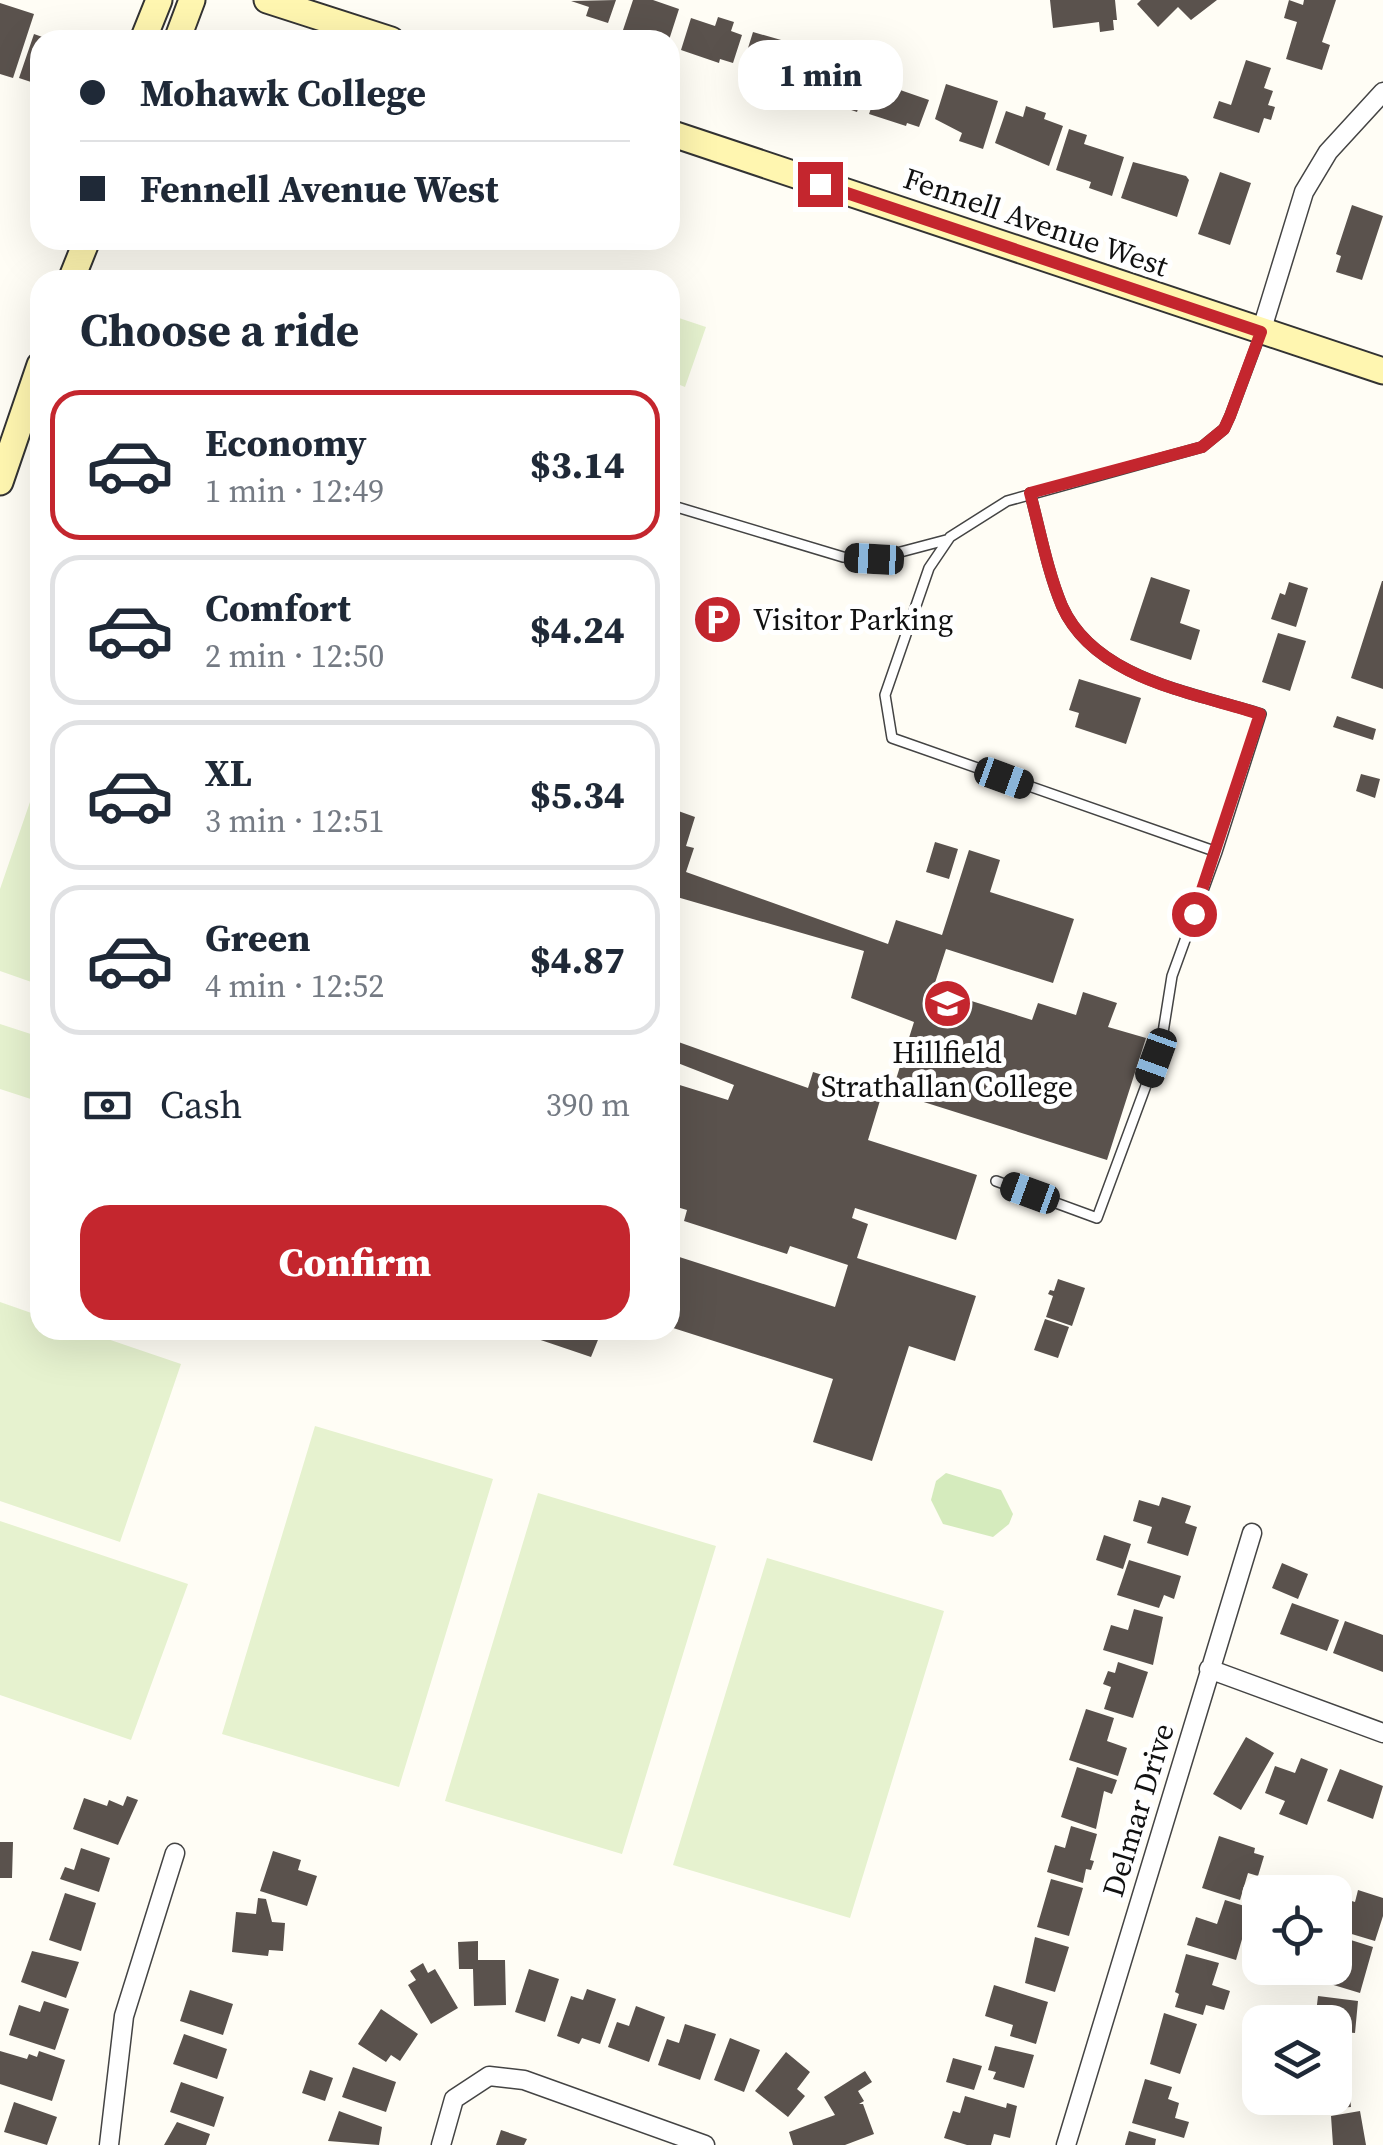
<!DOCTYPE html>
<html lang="en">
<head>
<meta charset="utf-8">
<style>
  body { margin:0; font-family:"Source Serif 4",serif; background:#f2f2f3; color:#1f2937; height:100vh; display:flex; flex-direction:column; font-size:38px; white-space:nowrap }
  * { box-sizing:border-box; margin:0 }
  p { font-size:32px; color:#747a83 }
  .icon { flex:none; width:55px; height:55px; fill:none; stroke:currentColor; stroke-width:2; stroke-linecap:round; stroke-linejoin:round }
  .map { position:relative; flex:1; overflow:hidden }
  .details { position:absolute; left:30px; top:270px; width:650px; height:1070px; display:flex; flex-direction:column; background:#fff; border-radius:30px; box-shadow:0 10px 40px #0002 }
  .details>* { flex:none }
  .top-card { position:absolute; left:30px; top:30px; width:650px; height:220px; border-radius:30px; box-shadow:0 10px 40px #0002; display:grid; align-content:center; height:220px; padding:0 50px; background:#fff }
  .fabs { position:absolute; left:1242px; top:1875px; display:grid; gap:20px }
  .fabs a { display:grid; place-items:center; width:110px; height:110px; border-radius:20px; background:#fff; box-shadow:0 10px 40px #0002; font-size:50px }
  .end { position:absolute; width:45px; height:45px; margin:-22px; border:12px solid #c4262e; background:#fff; box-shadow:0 0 0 5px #fff }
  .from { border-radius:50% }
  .bubble { position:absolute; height:70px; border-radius:30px; background:#fff; box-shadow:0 10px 40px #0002; font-size:32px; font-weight:800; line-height:70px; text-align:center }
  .car { position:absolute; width:30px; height:60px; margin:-30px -15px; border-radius:12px; box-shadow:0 0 8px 2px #0007; background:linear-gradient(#222 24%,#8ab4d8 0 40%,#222 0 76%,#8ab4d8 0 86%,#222 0) }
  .top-card b { display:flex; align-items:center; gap:35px; height:95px; font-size:38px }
  .top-card b+b { border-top:2px solid #e0e1e3 }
  .top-card i { width:25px; height:25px; background:#1f2937 }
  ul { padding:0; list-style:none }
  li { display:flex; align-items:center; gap:30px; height:150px; margin:0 20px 15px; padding:0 30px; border:5px solid #e0e1e3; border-radius:30px }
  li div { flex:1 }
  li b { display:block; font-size:38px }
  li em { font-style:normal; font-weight:800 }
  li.active { border-color:#c4262e }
  li>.icon { width:90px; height:90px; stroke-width:1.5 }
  h2 { padding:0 50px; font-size:45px; line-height:120px }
  .pay { display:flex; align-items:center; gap:25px; height:110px; padding:0 50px; font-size:38px }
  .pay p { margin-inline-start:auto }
  .action { display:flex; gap:20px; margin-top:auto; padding:20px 50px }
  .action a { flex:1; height:115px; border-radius:30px; background:#c4262e; color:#fff; font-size:40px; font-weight:800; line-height:115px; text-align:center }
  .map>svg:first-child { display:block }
  .green { fill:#d5ebbd }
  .pitch { fill:#e6f2cf }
  .building { fill:#5a524d }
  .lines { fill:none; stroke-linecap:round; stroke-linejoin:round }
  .lane-casing { stroke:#444; stroke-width:12 }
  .street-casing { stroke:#444; stroke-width:21 }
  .secondary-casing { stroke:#333; stroke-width:29 }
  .lane { stroke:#fff; stroke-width:9 }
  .street { stroke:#fff; stroke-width:18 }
  .secondary { stroke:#fff6b0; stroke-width:25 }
  .route { stroke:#c4262e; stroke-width:12 }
  .labels { text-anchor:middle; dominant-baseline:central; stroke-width:10; stroke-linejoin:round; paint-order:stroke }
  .street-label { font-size:30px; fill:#111; stroke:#fff }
  .poi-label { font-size:30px; fill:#111; stroke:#fff; text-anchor:start }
</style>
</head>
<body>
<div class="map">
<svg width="1383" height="2145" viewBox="0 0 1383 2145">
  <rect width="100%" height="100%" fill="#fffdf5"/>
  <path class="green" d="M946,1473L1001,1490L1013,1514L1009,1524L993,1537L943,1524L931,1500L936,1481Z"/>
  <path class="pitch" d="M670,315L706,327L685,387L670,381Z
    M40,773V985L0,971V889Z
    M0,1024L40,1037V1102L0,1089Z
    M0,1302L40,1316V1330H81L181,1364L120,1542L0,1501Z
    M315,1426L493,1479L399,1787L222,1734Z
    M538,1493L716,1546L622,1854L445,1801Z
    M0,1521L188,1584L131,1740L0,1695Z
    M767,1558L944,1611L850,1918L673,1865Z"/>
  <path class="building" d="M616,0L608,23L586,16L589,7L571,1Z
    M633,0H653L679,9L669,40H652L623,30Z
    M1050,0H1115L1117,20H1113L1114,30L1100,32L1099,22L1053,28Z
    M1141,0H1217L1191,20L1178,7L1158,27L1137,4Z
    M1289,0L1303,5L1304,0H1336L1322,42L1330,45L1322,70L1286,59L1297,22L1284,18Z
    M0,3L34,14L13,78L0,74Z
    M718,17L734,22L731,31L742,35L733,63L720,59L719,63L681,50L691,18L715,26Z
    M753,32L809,48L798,85L743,64Z
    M34,34L48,39L40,40L37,84L19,78Z
    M815,55L870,73L857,112L825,101L827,94L804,86Z
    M1246,60L1271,68L1264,88L1273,91L1268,105L1275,107L1271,120L1264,118L1259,133L1213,118L1219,101L1231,105Z
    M880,83L929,100L919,127L907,123L906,126L869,114Z
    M946,84L998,101L983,149L959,141L962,133L935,119Z
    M1026,106L1046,113L1044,119L1063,126L1049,166L995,143L1006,111L1023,117Z
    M1069,129L1087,135L1084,144L1124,157L1112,196L1089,188L1091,182L1056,170Z
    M1133,162L1186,176L1189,180L1177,217L1121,198Z
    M1220,172L1251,183L1230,245L1198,234Z
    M1352,205L1383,216L1362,280L1336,272L1341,256L1336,254Z
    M1151,577L1190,590L1180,623L1200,630L1191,660L1130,640Z
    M1382,581H1383V689L1351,678Z
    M1289,582L1308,588L1296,627L1271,619L1280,593L1285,595Z
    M1278,633L1306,641L1290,691L1262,682Z
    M1079,679L1141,698L1126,744L1075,727L1079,713L1069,710Z
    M1337,716L1376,729L1373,740L1333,727Z
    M1361,774L1380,779L1375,798L1356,791Z
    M670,808L695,817L686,846L694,848L686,872L888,944L896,920L942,935L969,850L1000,860L990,892L1074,919L1053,983L946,949L933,989L1032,1020L1038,1003L1076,1015L1083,992L1117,1003L1108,1027L1146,1038L1107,1160L892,1092L914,1022L851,998L864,951L670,895Z
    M935,842L958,849L949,879L926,872Z
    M670,1039L808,1088L813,1072L882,1094L868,1140L977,1175L956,1240L855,1208L852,1218L868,1224L857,1258L976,1296L955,1361L909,1346L872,1461L813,1442L833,1379L670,1327V1254L835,1307L848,1265L790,1246L787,1254L684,1221L687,1210L670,1205V1082L728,1100L734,1085L670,1060Z
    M1058,1279L1085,1288L1072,1326L1046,1317L1053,1296L1048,1294L1050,1290L1054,1291Z
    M1045,1319L1069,1327L1058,1358L1034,1350Z
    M511,1330H602L591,1357Z
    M1162,1497L1191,1506L1185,1523L1197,1527L1188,1556L1147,1543L1152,1527L1133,1521L1139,1500L1159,1506Z
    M1104,1535L1131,1544L1123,1569L1096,1560Z
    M1129,1560L1181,1576L1174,1599L1164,1595L1159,1608L1117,1595Z
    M1282,1563L1308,1574L1298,1599L1272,1588Z
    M1292,1603L1339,1620L1327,1651L1280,1634Z
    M1134,1609L1163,1617L1153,1665L1103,1650L1111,1625L1128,1630Z
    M1345,1621L1383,1635V1672L1333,1653Z
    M1118,1662L1148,1672L1133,1718L1104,1709L1111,1687L1103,1684L1108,1671L1115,1673Z
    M1086,1709L1114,1718L1107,1741L1127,1748L1118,1776L1069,1760Z
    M1246,1737L1274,1753L1241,1810L1213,1794Z
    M1301,1758L1328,1769L1307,1825L1279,1814L1285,1801L1265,1793L1275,1766L1295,1773Z
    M1077,1767L1117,1780L1112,1794L1104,1791L1096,1829L1061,1817Z
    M1340,1769L1383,1786L1373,1819L1327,1801Z
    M127,1796L138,1800L118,1845L73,1829L84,1798L107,1806L109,1800L123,1806Z
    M1071,1826L1097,1834L1090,1860L1094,1861L1091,1870L1086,1869L1083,1883L1047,1872L1055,1845L1065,1848Z
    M1219,1836L1255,1848L1254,1853L1264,1856L1258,1876L1248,1873L1240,1900L1202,1888Z
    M0,1842H13L12,1878H0Z
    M81,1848L110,1858L99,1892L60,1879L65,1867L74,1870Z
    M273,1851L301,1860L298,1870L317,1876L307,1906L260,1891Z
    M1051,1879L1083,1888L1069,1936L1037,1927Z
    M1358,1890L1383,1898V1916L1375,1941L1335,1929V1896L1355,1902Z
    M65,1893L96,1903L81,1951L49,1940Z
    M258,1898L266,1899L272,1922L285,1923L283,1951L269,1950L268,1956L232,1952L236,1912L256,1914Z
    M1225,1900L1251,1908L1236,1960L1187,1945L1196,1917L1217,1924Z
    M1335,1935L1373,1947L1360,1993L1317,1980L1321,1968H1335Z
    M1035,1937L1069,1947L1055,1992L1025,1983Z
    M478,1941V1960H505L506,2005L474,2006L473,1969H459L458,1942Z
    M32,1951L79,1962L66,1998L21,1982Z
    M1186,1954L1219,1963L1212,1985L1230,1991L1224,2010L1206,2005L1203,2015L1175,2007L1179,1994L1175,1992Z
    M423,1963L428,1973L435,1969L458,2008L431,2024L408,1985L416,1980L410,1971Z
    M529,1969L559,1979L545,2022L515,2012Z
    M994,1985L1048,2002L1036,2044L1010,2036L1013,2025L985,2016Z
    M587,1989L616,1999L600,2044L582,2038L579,2044L557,2036L571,1996L583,2000Z
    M190,1990L233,2004L223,2035L180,2021Z
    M1318,1996L1358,2001L1355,2033L1343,2032L1341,2049L1335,2048V2022H1315Z
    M44,2001L69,2009L55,2050L9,2035L19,2005L40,2012Z
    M636,2006L665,2017L649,2062L608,2047L617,2022L629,2026Z
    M381,2009L418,2034L400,2061L391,2055L386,2062L358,2044Z
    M1164,2013L1197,2024L1180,2074L1150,2064Z
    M685,2024L716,2034L700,2080L658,2065L667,2039L679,2043Z
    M184,2034L227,2049L217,2079L173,2064Z
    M730,2038L760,2050L744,2092L714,2080Z
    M995,2046L1034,2055L1024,2088L993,2079L996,2072L988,2070Z
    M0,2051L27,2059L29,2054L37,2057L39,2051L65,2060L52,2101L0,2084Z
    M786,2052L810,2072L797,2089L805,2096L788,2117L755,2091Z
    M953,2058L982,2066L974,2090L946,2082Z
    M353,2067L396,2082L386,2112L342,2097Z
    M310,2070L333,2078L325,2101L302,2093Z
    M865,2071L872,2082L858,2091L864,2101L859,2104H863L874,2134L845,2145H793L789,2132L835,2115L824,2097Z
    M1348,2075L1351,2107L1297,2111L1296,2098H1335V2076Z
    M1145,2079L1172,2087L1168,2099L1179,2103L1175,2118L1189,2122L1184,2138L1132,2123Z
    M181,2082L224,2097L214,2127L170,2112Z
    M965,2096L1006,2108L1007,2103L1017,2106L1010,2138L994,2134L991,2145H967L944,2138L953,2111L960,2113Z
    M14,2102L57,2117L47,2145L4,2132Z
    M339,2111L382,2127L379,2145L328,2141Z
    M1360,2111L1366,2145H1333L1331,2116Z
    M177,2122L210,2134L206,2145H164Z
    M501,2130L527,2139L524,2145H496Z
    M1129,2131L1156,2139L1155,2145H1125Z"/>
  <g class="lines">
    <defs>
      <path id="lane" d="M670,505L843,557L874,559L946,540
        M1217,852L892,738L885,695L929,568L950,537L1007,501L1202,447L1224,429L1230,416L1261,333
        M996,1181L1097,1218L1161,1045L1172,976L1217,852L1261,714C1192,692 1095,679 1062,606C1047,570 1040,530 1030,493"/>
      <path id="street" d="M1261,332L1304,192L1328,152L1383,92
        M1209,1669L1383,1733
        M109,2145L124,2016L175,1853
        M441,2145L454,2099L489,2076L524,2080L705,2145
        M1066,2145L1252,1533"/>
      <path id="secondary" d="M267,0L391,40
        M143,40L159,0
        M177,40L192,0
        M670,133L1383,371
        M71,280L87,240
        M0,482L40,365"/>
    </defs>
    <use href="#lane" class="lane-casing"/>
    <use href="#street" class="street-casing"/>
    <use href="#secondary" class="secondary-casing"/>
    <use href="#lane" class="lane"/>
    <use href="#street" class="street"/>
    <use href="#secondary" class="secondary"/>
  </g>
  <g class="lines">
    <path class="route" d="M820,184L1261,332L1230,416L1224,429L1202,447L1030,493C1040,530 1047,570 1062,606C1095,679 1192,692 1260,714L1194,914"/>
  </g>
  <defs>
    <symbol id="parking-disc" viewBox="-11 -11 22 22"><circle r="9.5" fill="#c4262e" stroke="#fff"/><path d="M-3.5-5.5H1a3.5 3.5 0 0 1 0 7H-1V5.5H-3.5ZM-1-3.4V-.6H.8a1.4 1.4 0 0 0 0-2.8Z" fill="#fff"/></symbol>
    <symbol id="school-disc" viewBox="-11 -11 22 22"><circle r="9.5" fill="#c4262e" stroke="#fff"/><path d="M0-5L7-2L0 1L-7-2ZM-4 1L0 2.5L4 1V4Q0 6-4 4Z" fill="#fff"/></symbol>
  </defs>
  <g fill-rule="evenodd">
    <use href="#parking-disc" x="690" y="592" width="55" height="55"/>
    <use href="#school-disc" x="920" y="976" width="55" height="55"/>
  </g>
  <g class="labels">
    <g class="street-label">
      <text transform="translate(1036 222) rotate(19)">Fennell Avenue West</text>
      <text transform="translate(1138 1810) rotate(-73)">Delmar Drive</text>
    </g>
    <g class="poi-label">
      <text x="753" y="619">Visitor Parking</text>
      <text x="947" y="1052" text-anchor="middle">Hillfield<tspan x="947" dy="34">Strathallan College</tspan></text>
    </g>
  </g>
</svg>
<div class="fabs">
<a><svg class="icon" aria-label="locate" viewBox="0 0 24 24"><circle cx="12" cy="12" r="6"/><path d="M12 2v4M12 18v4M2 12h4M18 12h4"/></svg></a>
<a><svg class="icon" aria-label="layers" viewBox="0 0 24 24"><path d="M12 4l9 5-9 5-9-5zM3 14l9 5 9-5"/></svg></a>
</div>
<i class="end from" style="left:1194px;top:914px"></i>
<i class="end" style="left:820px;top:184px"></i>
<div class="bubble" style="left:738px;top:40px;width:165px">1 min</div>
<i class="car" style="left:874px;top:559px;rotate:273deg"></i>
<i class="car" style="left:1004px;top:778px;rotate:110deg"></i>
<i class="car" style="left:1156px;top:1058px;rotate:200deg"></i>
<i class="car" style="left:1030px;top:1193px;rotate:290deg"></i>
<div class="top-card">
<b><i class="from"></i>Mohawk College</b>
<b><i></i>Fennell Avenue West</b>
</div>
<section class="details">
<h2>Choose a ride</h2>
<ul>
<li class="active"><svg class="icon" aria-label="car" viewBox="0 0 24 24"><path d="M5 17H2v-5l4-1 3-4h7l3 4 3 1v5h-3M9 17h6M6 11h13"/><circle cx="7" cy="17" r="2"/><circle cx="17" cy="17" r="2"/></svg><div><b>Economy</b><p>1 min · 12:49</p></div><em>$3.14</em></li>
<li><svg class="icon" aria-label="car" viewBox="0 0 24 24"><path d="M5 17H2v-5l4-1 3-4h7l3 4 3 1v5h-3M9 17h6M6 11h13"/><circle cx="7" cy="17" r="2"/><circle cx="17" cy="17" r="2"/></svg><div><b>Comfort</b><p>2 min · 12:50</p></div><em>$4.24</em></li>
<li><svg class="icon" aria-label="car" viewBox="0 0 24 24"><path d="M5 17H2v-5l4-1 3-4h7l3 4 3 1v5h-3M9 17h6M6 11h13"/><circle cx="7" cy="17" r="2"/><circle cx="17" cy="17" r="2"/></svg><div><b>XL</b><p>3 min · 12:51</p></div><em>$5.34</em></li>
<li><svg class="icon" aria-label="car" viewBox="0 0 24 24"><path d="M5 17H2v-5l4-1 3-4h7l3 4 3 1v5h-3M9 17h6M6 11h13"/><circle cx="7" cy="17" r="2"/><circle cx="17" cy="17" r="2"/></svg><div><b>Green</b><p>4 min · 12:52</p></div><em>$4.87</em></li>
</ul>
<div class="pay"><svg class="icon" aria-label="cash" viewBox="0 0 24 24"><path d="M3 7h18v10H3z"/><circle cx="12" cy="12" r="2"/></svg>Cash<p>390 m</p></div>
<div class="action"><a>Confirm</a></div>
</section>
</div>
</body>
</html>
